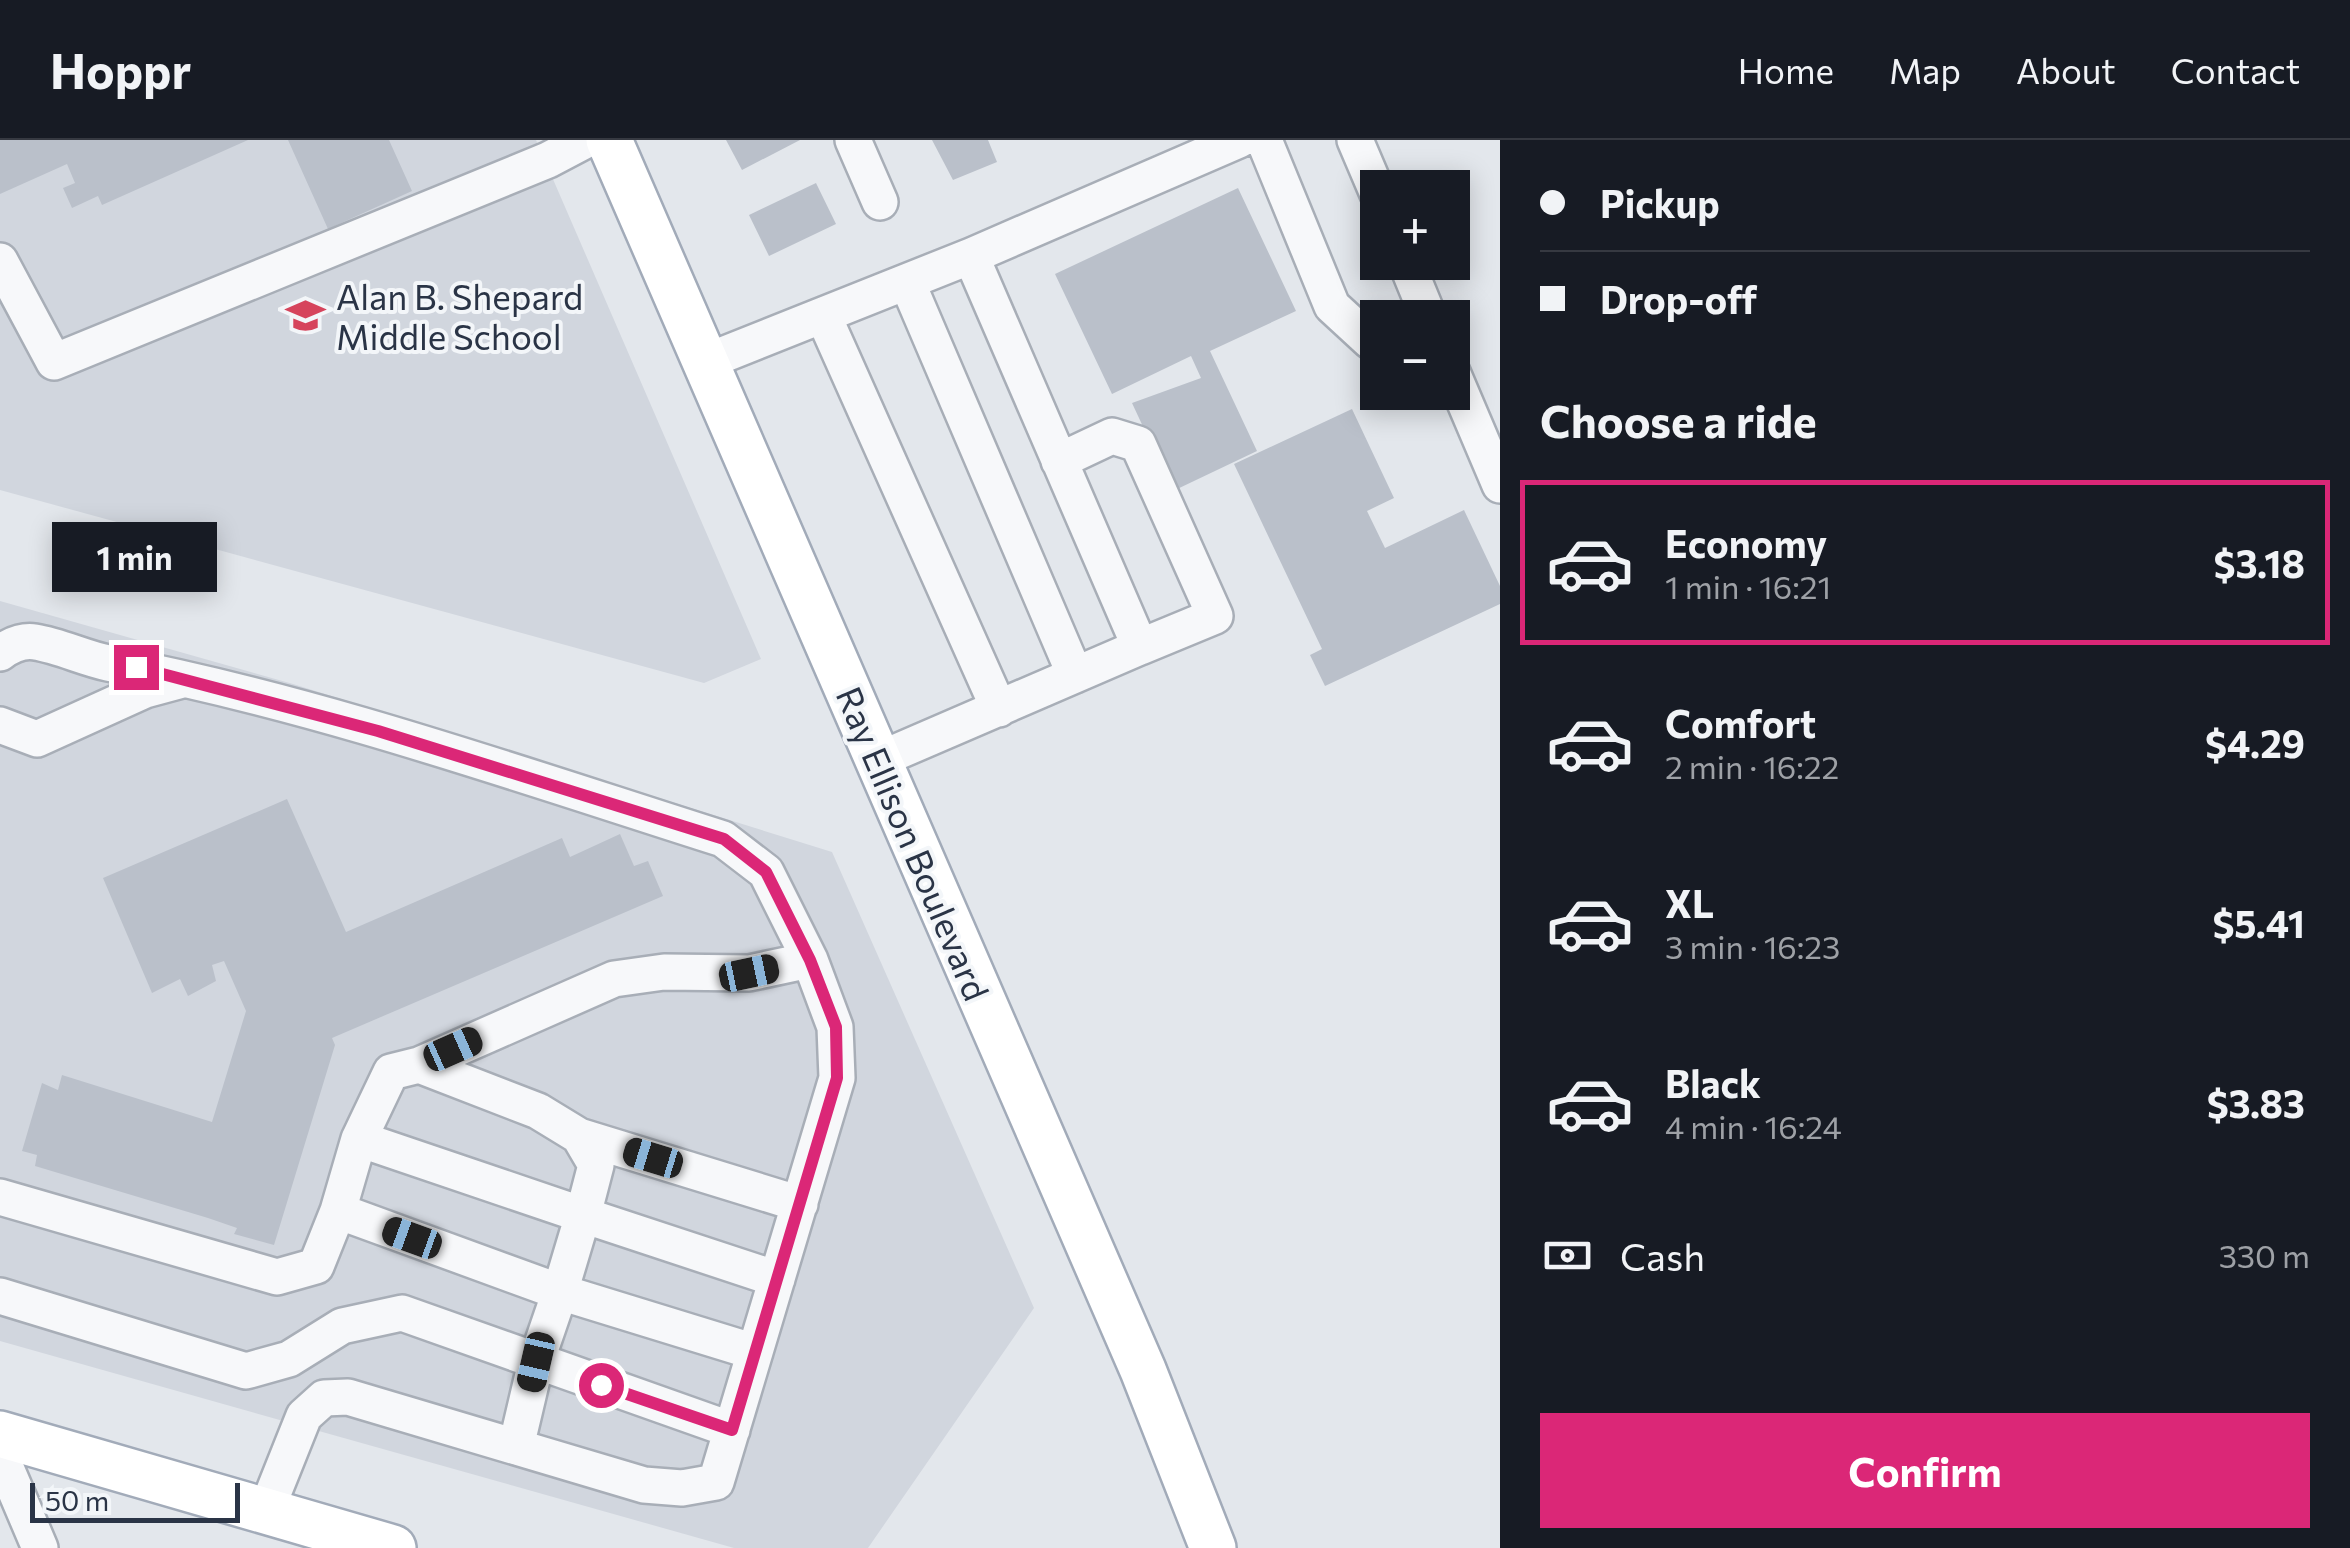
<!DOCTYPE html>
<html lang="en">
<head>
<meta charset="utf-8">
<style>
  body { margin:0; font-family:Commissioner,sans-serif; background:#20242c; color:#f1f3f6; height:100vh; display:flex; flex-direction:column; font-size:38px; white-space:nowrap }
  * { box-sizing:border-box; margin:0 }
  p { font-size:32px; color:#9ea1a6 }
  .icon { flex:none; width:55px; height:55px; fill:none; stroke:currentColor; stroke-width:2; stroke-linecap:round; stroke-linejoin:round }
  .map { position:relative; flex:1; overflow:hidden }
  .details { display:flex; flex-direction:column; background:#171b24; width:850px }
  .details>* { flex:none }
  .banner { display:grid; align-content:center; height:220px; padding:0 40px; background:#171b24 }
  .controls { position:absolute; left:1360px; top:30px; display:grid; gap:20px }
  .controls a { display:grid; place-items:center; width:110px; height:110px; border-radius:0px; background:#171b24; box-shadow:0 5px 25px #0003; font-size:50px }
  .scale { position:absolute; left:30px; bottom:25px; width:210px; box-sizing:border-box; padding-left:10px; border:5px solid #2a3446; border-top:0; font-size:28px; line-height:35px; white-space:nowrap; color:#2a3446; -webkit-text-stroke:8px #f3f6f9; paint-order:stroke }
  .end { position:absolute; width:45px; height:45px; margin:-22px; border:12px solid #db2777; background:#fff; box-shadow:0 0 0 5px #fff }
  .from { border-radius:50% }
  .bubble { position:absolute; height:70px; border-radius:0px; background:#171b24; box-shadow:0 5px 25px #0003; font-size:32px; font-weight:700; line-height:70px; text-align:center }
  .car { position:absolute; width:30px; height:60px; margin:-30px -15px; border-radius:12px; box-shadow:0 0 8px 2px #0007; background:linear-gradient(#222 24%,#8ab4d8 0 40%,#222 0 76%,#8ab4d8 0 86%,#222 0) }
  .banner b { display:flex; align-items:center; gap:35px; height:95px; font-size:38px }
  .banner b+b { border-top:2px solid #363941 }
  .banner i { width:25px; height:25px; background:#f1f3f6 }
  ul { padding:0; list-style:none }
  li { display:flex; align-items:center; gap:30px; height:165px; margin:0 20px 15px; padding:0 20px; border:5px solid transparent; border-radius:0px }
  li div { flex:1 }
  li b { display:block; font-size:38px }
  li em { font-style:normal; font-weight:700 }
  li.selected { border-color:#db2777 }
  li>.icon { width:90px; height:90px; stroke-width:1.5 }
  h2 { padding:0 40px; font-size:45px; line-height:120px }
  .pay { display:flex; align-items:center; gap:25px; height:110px; padding:0 40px; font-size:38px }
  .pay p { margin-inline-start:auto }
  .primary-button { display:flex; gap:20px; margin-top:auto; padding:20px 40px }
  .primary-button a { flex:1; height:115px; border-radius:0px; background:#db2777; color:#fff; font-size:40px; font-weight:700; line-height:115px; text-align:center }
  header { display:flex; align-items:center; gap:60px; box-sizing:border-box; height:140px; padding:0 50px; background:#171b24; border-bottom:2px solid #363941 }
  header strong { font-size:48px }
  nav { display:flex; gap:55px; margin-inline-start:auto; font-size:35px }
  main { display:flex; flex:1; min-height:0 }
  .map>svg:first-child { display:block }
  .built { fill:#d1d6de }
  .building { fill:#bac0ca }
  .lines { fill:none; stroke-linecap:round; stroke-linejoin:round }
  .minor-casing { stroke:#a8aeb7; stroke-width:40 }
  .major-casing { stroke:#a2abb9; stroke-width:50 }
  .minor { stroke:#f7f8fa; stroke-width:35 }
  .major { stroke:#fff; stroke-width:45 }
  .route { stroke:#db2777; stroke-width:12 }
  .labels { text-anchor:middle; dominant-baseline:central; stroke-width:8; stroke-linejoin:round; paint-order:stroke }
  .poi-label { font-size:35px; fill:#2a3446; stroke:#f3f6f9; text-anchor:start }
  .street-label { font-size:35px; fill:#2a3446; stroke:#f3f6f9 }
</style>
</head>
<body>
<header>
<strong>Hoppr</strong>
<nav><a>Home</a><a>Map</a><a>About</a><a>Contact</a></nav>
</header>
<main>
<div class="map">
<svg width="1500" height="1408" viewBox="0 0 1500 1408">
  <rect width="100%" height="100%" fill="#e3e7ec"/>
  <path class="built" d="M0,0H536L761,519L704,543L0,350Z
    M0,461L293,544L832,712L1034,1168L868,1408H734L0,1201Z"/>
  <path class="building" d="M0,0H248L102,65L98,56L72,68L63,48L75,43L67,24L0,54Z
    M288,0H389L412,51L328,89Z
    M726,0H800L742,30Z
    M932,0H988L997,22L953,40Z
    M816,43L836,84L769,116L749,75Z
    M1238,48L1296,171L1210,211L1257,311L1173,351L1132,263L1201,238L1191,216L1112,254L1055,134Z
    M1352,269L1394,358L1367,371L1385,408L1464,370L1500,446V464L1325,546L1310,515L1322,509L1234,324Z
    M287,659L346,792L562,698L570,717L620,694L634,726L648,721L663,756L332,898L335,905L274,1105L234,1094L237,1088L208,1078L35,1026L37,1015L22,1011L42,943L58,950L62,935L212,982L246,871L224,821L212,825L216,841L188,856L180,839L152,853L103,738Z"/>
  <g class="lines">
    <defs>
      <path id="minor" d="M853,0L880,62
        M1264,0L1332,166L1370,201H1378
        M1355,0L1378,54
        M971,116L1239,0
        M0,121L54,222L548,20L586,0
        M1406,122L1429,178
        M907,142L1075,535
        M823,175L999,569
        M705,222L971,116L1140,507L878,620
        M1452,232L1500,345
        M1059,321L1112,296L1138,304L1215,476L1140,507
        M0,513C11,505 22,500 35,502C60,506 84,518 108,523C317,563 521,635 723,699L766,732L810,820L835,887L837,938L716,1342L682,1348L644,1345L348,1257L324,1258L304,1276L266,1371
        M0,585L37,599L145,550L182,540
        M419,925L614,839L664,832L749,833L810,820
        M579,996L800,1064
        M359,999L391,932L419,925L538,971L579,996L596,1025L583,1075L777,1139
        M0,1057L277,1137L316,1126L338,1071L560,1152L536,1222L516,1307
        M338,1071L359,999L583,1075L560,1152L755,1212
        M0,1156L246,1231L289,1219L342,1186L402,1173L732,1290
        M0,1314L40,1408"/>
      <path id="major" d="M609,0L1143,1230L1213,1408
        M0,1294L393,1408"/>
    </defs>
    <use href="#minor" class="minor-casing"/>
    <use href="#major" class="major-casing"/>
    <use href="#minor" class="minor"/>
    <use href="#major" class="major"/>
  </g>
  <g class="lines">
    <path class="route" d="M136,527L378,591L724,699L766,732L810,820L836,887L837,938L732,1290L601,1245"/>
  </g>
  <defs>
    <symbol id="school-bare" viewBox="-9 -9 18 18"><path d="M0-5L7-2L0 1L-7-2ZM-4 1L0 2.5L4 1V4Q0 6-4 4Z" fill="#d6445c" stroke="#f3f6f9" stroke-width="2.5" paint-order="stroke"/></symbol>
  </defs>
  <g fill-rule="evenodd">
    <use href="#school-bare" x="278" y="148" width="55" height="55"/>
  </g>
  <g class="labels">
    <g class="poi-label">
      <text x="336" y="155">Alan B. Shepard<tspan x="336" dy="40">Middle School</tspan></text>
    </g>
    <g class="street-label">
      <text transform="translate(914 703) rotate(67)">Ray Ellison Boulevard</text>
    </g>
  </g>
</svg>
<div class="controls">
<a>+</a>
<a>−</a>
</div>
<div class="scale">50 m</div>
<i class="end from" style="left:601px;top:1245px"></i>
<i class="end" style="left:136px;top:527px"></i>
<div class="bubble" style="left:52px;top:382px;width:165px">1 min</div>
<i class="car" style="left:749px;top:833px;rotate:78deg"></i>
<i class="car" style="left:453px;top:909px;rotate:66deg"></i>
<i class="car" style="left:653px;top:1018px;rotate:287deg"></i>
<i class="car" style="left:412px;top:1098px;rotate:290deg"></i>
<i class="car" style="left:536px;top:1222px;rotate:193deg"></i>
</div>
<section class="details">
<div class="banner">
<b><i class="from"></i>Pickup</b>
<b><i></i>Drop-off</b>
</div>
<h2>Choose a ride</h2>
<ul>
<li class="selected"><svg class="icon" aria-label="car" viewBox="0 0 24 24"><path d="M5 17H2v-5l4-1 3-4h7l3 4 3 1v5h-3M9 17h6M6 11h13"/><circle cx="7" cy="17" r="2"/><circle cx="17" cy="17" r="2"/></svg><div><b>Economy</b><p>1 min · 16:21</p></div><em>$3.18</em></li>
<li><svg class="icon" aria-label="car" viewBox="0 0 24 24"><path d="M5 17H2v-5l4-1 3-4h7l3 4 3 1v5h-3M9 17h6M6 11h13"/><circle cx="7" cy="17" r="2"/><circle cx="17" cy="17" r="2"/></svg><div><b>Comfort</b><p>2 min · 16:22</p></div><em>$4.29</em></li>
<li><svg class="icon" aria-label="car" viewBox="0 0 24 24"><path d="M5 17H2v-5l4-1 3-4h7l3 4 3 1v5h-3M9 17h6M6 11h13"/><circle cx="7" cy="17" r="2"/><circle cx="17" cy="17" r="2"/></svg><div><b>XL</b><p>3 min · 16:23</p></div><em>$5.41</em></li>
<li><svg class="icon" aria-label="car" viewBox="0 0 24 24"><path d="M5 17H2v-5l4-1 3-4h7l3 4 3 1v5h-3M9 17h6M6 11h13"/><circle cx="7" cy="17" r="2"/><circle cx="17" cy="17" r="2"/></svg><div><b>Black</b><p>4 min · 16:24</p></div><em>$3.83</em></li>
</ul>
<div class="pay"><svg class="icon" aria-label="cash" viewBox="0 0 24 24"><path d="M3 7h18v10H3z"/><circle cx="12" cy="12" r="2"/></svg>Cash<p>330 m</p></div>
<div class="primary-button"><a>Confirm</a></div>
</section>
</main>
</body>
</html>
